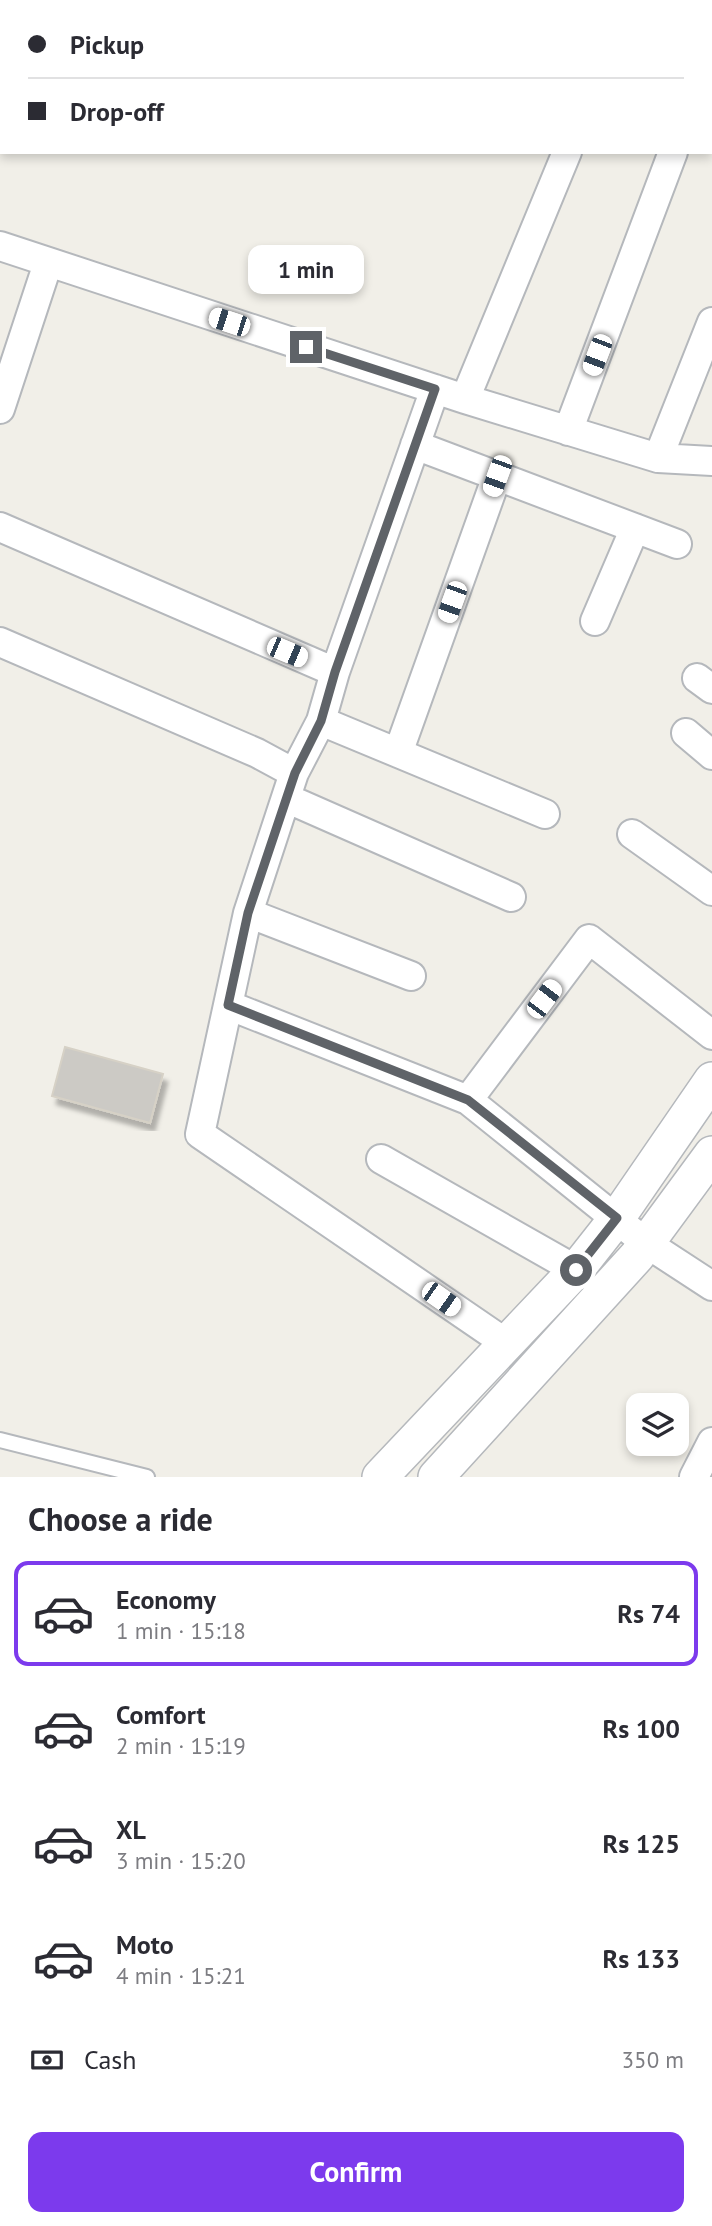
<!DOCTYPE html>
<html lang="en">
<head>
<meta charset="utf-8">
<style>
  body { margin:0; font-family:"PT Sans",sans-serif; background:#f2f2f3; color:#2b2b33; height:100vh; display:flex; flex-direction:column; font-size:26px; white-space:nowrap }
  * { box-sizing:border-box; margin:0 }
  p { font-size:23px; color:#7c7c81 }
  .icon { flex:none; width:38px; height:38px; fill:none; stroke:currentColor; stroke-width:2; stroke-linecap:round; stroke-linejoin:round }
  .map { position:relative; height:1477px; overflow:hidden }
  .sheet { display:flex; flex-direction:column; background:#fff; flex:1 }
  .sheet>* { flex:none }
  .top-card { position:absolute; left:0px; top:0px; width:712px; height:154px; box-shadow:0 4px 10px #0003; display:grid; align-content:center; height:154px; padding:0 28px; background:#fff }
  .buttons { position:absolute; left:626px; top:1393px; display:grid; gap:14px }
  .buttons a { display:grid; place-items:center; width:63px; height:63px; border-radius:14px; background:#fff; box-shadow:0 4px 10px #0003; font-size:35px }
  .end { position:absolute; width:32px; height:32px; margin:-16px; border:9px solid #5f6368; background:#fff; box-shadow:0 0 0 4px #fff }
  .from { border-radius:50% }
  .bubble { position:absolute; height:49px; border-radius:14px; background:#fff; box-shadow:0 4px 10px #0003; font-size:23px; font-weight:600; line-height:49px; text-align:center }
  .car { position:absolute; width:21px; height:42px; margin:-21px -10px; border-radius:9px; box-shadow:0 0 5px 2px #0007; background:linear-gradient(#fff 24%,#345 0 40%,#fff 0 76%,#345 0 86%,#fff 0) }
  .top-card b { display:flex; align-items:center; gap:24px; height:66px; font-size:26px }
  .top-card b+b { border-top:2px solid #e1e1e2 }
  .top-card i { width:18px; height:18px; background:#2b2b33 }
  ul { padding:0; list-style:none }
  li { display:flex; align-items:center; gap:21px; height:105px; margin:0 14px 10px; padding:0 14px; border:4px solid transparent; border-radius:14px }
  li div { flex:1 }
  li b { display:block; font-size:26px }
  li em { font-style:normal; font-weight:600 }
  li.current { border-color:#7c3aed }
  li>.icon { width:63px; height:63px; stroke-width:1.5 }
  h2 { padding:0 28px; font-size:32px; line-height:84px }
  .pay { display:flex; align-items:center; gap:18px; height:77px; padding:0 28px; font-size:26px }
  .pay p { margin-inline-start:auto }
  .action { display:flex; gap:14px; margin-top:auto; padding:14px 28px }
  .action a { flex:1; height:80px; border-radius:14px; background:#7c3aed; color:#fff; font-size:28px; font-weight:600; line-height:80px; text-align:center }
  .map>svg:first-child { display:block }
  .building { fill:#cccac5; stroke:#d6d1c6; stroke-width:2; filter:url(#shadow) }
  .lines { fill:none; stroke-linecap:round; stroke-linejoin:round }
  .service-casing { stroke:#b5b8bc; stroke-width:18 }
  .minor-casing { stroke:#b5b8bc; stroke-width:32 }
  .tertiary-casing { stroke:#b5b8bc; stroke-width:38 }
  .service { stroke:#fff; stroke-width:14 }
  .minor { stroke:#fff; stroke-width:28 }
  .tertiary { stroke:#fff; stroke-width:35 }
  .route { stroke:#5f6368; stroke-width:9 }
</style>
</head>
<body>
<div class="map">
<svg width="712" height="1477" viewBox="0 0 712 1477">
  <defs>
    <filter id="shadow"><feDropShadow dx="4.5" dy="8" stdDeviation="2" flood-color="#0004"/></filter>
  </defs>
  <rect width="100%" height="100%" fill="#f1efe8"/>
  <path class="building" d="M65,1047L163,1074L150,1123L52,1096Z"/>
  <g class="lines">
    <defs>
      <path id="service" d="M0,1440L147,1477"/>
      <path id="minor" d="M220,0L224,2
        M435,0L440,2
        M616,0L617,2
        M110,2L111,0
        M710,54L712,50
        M0,246L465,399L658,458L712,461
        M435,389L335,672L321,721L545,814
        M465,399L567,152
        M0,409L48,263
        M568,431L673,152
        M415,445L677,544
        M658,458L712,322
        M0,527L335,672
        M595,621L635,528
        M0,642L257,753L294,773
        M697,678L712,689
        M321,721L294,773L248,913L200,1134L507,1344
        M686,733L712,755
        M398,753L497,476
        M286,798L511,897
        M632,834L712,891
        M248,913L411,976
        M228,1005L468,1100L646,1243L712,1286
        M468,1100L589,939L712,1035
        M381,1159L576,1270
        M694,1477L712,1442"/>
      <path id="tertiary" d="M380,1477L576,1270L617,1218L712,1080
        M436,1477L637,1256L712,1154"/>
    </defs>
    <use href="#service" class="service-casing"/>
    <use href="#minor" class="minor-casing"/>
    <use href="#tertiary" class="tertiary-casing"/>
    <use href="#service" class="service"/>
    <use href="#minor" class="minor"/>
    <use href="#tertiary" class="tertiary"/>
  </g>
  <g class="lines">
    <path class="route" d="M306,347L435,389L335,672L321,721L295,773L248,913L228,1005L468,1100L617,1218L576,1270"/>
  </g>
</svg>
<div class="buttons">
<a><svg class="icon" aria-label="layers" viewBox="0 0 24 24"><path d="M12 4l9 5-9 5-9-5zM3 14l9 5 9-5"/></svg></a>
</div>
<i class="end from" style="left:576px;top:1270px"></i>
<i class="end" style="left:306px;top:347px"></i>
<div class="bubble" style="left:248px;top:245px;width:116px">1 min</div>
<i class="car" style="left:229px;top:322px;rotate:288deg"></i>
<i class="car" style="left:597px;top:355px;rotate:201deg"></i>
<i class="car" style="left:497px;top:476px;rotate:200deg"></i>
<i class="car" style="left:452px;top:602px;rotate:200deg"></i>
<i class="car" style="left:287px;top:652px;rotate:113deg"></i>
<i class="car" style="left:544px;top:999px;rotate:37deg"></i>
<i class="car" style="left:441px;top:1299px;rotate:125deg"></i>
<div class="top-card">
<b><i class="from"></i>Pickup</b>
<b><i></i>Drop-off</b>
</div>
</div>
<section class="sheet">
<h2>Choose a ride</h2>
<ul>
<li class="current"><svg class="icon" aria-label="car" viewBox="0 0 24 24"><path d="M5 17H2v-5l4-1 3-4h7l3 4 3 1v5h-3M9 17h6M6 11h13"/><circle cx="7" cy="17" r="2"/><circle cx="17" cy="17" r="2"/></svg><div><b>Economy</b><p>1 min · 15:18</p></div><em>Rs 74</em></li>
<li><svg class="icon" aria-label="car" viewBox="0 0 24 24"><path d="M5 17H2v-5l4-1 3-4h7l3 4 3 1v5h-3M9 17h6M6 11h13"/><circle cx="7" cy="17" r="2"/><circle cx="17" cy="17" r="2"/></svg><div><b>Comfort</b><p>2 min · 15:19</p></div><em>Rs 100</em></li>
<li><svg class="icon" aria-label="car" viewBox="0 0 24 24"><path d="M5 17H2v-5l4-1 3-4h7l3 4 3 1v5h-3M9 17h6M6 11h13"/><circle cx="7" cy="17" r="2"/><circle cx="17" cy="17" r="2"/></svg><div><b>XL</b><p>3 min · 15:20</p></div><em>Rs 125</em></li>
<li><svg class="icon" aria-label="car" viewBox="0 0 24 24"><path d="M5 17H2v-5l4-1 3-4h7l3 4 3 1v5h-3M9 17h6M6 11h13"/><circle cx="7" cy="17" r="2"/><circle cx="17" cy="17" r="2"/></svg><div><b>Moto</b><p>4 min · 15:21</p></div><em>Rs 133</em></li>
</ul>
<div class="pay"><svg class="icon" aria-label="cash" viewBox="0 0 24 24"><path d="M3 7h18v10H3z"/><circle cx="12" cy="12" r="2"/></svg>Cash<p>350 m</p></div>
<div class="action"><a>Confirm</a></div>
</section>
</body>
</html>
